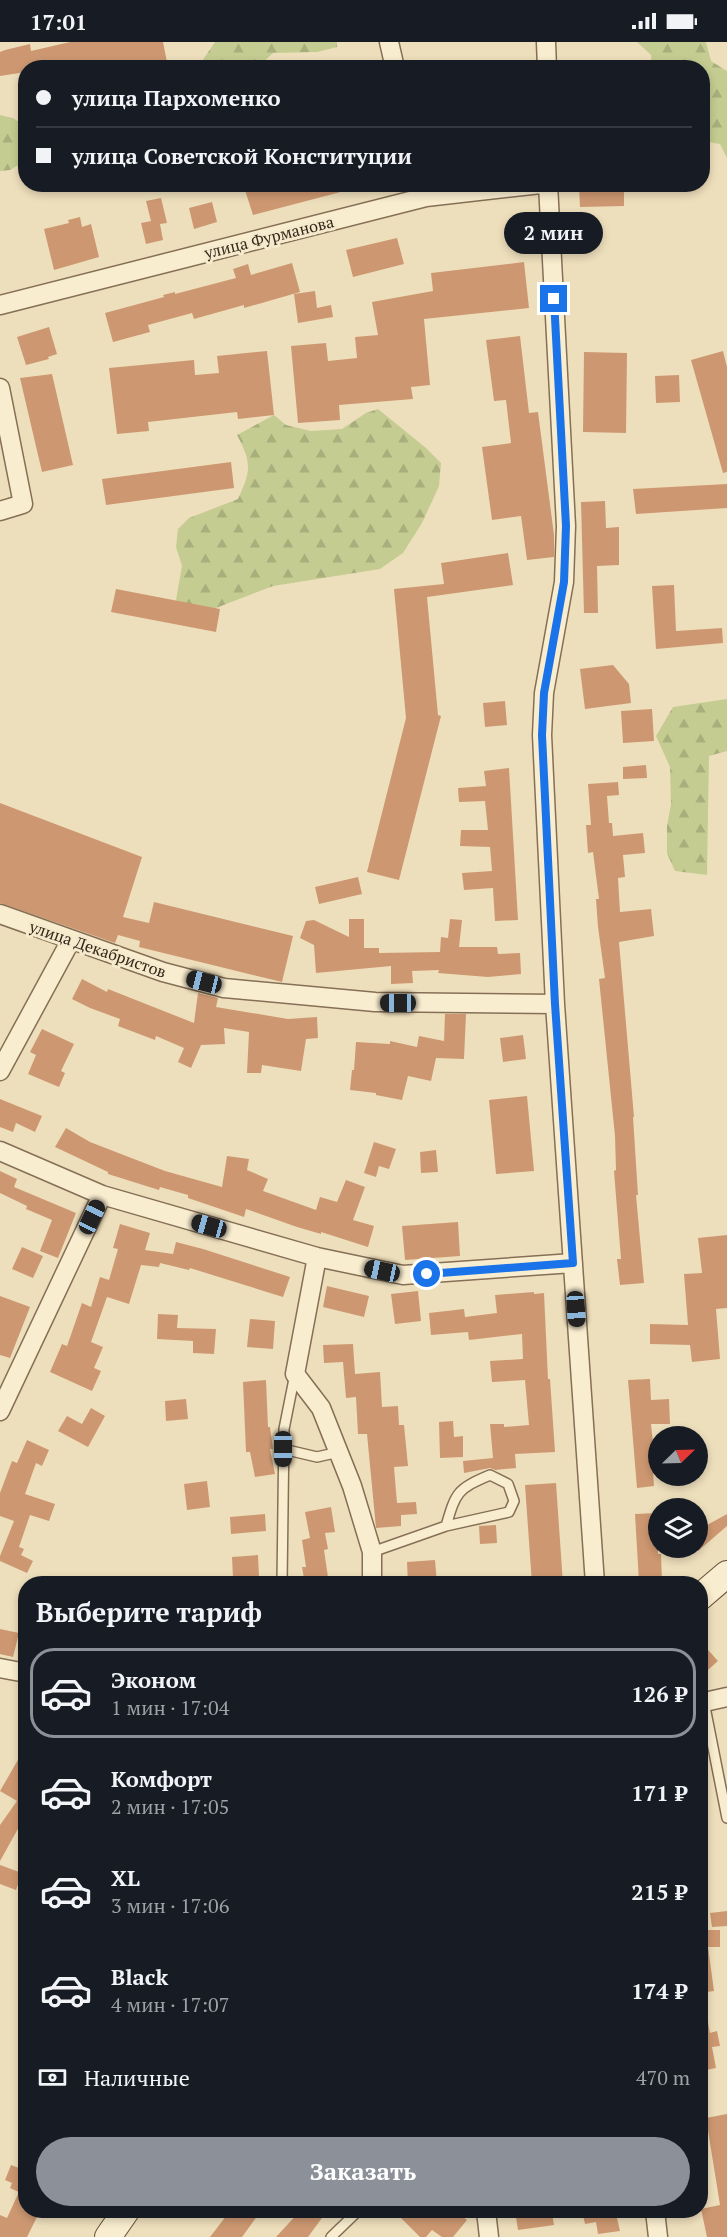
<!DOCTYPE html>
<html lang="ru">
<head>
<meta charset="utf-8">
<style>
  body { margin:0; font-family:"PT Serif",serif; background:#242831; color:#f1f3f6; height:100vh; display:flex; flex-direction:column; font-size:22px; white-space:nowrap }
  * { box-sizing:border-box; margin:0 }
  p { font-size:20px; color:#9ea1a6 }
  .icon { flex:none; width:33px; height:33px; fill:none; stroke:currentColor; stroke-width:2; stroke-linecap:round; stroke-linejoin:round }
  .map { position:relative; flex:1; overflow:hidden }
  .details { position:absolute; left:18px; top:1534px; width:690px; height:642px; display:flex; flex-direction:column; background:#171b24; border-radius:24px; box-shadow:0 3px 9px #0003 }
  .details>* { flex:none }
  .guide { position:absolute; left:18px; top:18px; width:692px; height:132px; border-radius:24px; box-shadow:0 3px 9px #0003; display:grid; align-content:center; height:132px; padding:0 18px; background:#171b24 }
  .needle { width:39px; rotate:67deg }
  .controls { position:absolute; left:648px; top:1384px; display:grid; gap:12px }
  .controls a { display:grid; place-items:center; width:60px; height:60px; border-radius:50%; background:#171b24; box-shadow:0 3px 9px #0003; font-size:30px }
  .end { position:absolute; width:27px; height:27px; margin:-14px; border:8px solid #1a73e8; background:#fff; box-shadow:0 0 0 3px #fff }
  .from { border-radius:50% }
  .bubble { position:absolute; height:42px; border-radius:21px; background:#171b24; box-shadow:0 3px 9px #0003; font-size:20px; font-weight:800; line-height:42px; text-align:center }
  .car { position:absolute; width:18px; height:36px; margin:-18px -9px; border-radius:8px; box-shadow:0 0 4px 2px #0007; background:linear-gradient(#222 24%,#8ab4d8 0 40%,#222 0 76%,#8ab4d8 0 86%,#222 0) }
  .guide b { display:flex; align-items:center; gap:21px; height:57px; font-size:22px }
  .guide b+b { border-top:2px solid #363941 }
  .guide i { width:15px; height:15px; background:#f1f3f6 }
  ul { padding:0; list-style:none }
  li { display:flex; align-items:center; gap:18px; height:90px; margin:0 12px 9px; padding:0 6px; border:3px solid transparent; border-radius:24px }
  li div { flex:1 }
  li b { display:block; font-size:22px }
  li em { font-style:normal; font-weight:800 }
  li.active { border-color:#8c9099 }
  li>.icon { width:54px; height:54px; stroke-width:1.5 }
  h2 { padding:0 18px; font-size:27px; line-height:72px }
  .pay { display:flex; align-items:center; gap:15px; height:66px; padding:0 18px; font-size:22px }
  .pay p { margin-inline-start:auto }
  .button { display:flex; gap:12px; margin-top:auto; padding:12px 18px }
  .button a { flex:1; height:69px; border-radius:36px; background:#8c9099; color:#fff; font-size:24px; font-weight:800; line-height:69px; text-align:center }
  .status { display:flex; justify-content:space-between; align-items:center; height:42px; padding:0 30px; background:#171b24; direction:ltr }
  .status svg { height:16px; fill:currentColor }
  .map>svg:first-child { display:block }
  .forest { fill:url(#forest-firs) }
  .building { fill:#cd9871 }
  .lines { fill:none; stroke-linecap:round; stroke-linejoin:round }
  .lane-casing { stroke:#856f56; stroke-width:12 }
  .street-casing { stroke:#856f56; stroke-width:21 }
  .secondary-casing { stroke:#675039; stroke-width:28 }
  .lane { stroke:#f9edcf; stroke-width:9 }
  .street { stroke:#f9edcf; stroke-width:18 }
  .secondary { stroke:#f9edcf; stroke-width:26 }
  .route { stroke:#1a73e8; stroke-width:8 }
  .labels { text-anchor:middle; dominant-baseline:central; stroke-width:6; stroke-linejoin:round; paint-order:stroke }
  .street-label { font-size:16px; fill:#34271b; stroke:#f5eacc }
</style>
</head>
<body>
<div class="status"><b>17:01</b><svg viewBox="0 0 49 12"><path d="M0 12V9h3v3zM5 12V6h3v6zM10 12V3h3v9zM15 12V0h3v12zM26 1h20v11H26zM47 4h2v5h-2z"/></svg></div>
<div class="map">
<svg width="727" height="2195" viewBox="0 0 727 2195">
  <defs>
    <pattern id="forest-firs" width="22" height="20" patternUnits="userSpaceOnUse" patternTransform="scale(1.5)"><rect width="22" height="20" fill="#c4cc91"/><path d="M5 1l3.5 6h-7zM16 11l3.5 6h-7z" fill="#a9af7c"/></pattern>
  </defs>
  <rect width="100%" height="100%" fill="#eedfbc"/>
  <path class="forest" d="M215,0H337V5L317,10L273,11L258,25H198Z
    M637,0H706L711,19L727,29V116L720,102L703,99L706,120L703,137L702,26L652,25L651,13Z
    M0,73L13,76L25,84V119L10,128L0,129Z
    M378,367L426,406L441,421L439,444L422,481L403,511L380,527L273,544L216,566L202,578H190L176,558L182,524L176,505L178,487L189,476L238,457C251,429 252,421 237,393L274,373L286,383L311,389L342,387L366,371Z
    M727,657V709L709,714L707,833L675,829L667,811V784L671,762L670,725L656,694L673,665Z"/>
  <path class="building" d="M70,0H163L167,20L143,26H26V30L0,34V10L5,8L30,2L31,9Z
    M262,142H351L352,147L253,173L245,148Z
    M579,142H624V164L580,165Z
    M161,156L167,181L160,182L163,198L146,202L141,181L151,179L146,159Z
    M212,160L217,180L194,187L189,166Z
    M80,175L82,185L91,182L99,215L54,228L44,187L69,181L68,178Z
    M397,196L404,222L353,235L346,208Z
    M524,220L529,266L424,277L430,343L411,345L413,357L339,363L340,378L298,381L291,304L326,301L328,319L357,316L355,295L378,293L372,260L433,249L431,231Z
    M292,221L300,250L244,266V263L194,277L192,271L148,283L150,290L113,300L105,271L164,255L163,253L175,250V252L236,236L233,227L248,222L251,233Z
    M315,249L317,266L331,263L333,275L298,281L294,252Z
    M49,285L57,312L48,315L49,317L26,323L17,295Z
    M520,294L529,371L538,370L554,493V515L527,518L521,474L492,478L482,405L511,401L506,358L494,359L486,298Z
    M267,309L274,373L238,377L237,370L148,380L149,389L117,392L109,326L194,318L195,333L219,331L217,314Z
    M723,309L727,325V430L723,431L691,318Z
    M584,310L627,311L626,391L583,390Z
    M52,332L73,423L42,430L20,336Z
    M679,333L680,360L656,361L655,334Z
    M231,420L234,446L106,463L102,437Z
    M727,442V466L636,472L633,447Z
    M605,459L606,486L619,485V523L597,524L598,571H584L581,460Z
    M508,511L513,543L427,555L438,673L441,674L399,838L367,830L406,676L394,547L444,542L441,521Z
    M674,543L676,589L722,586L723,601L656,607L652,544Z
    M116,547L220,567L216,590L111,570Z
    M613,623L629,642L631,661L585,667L580,627Z
    M505,659L507,683L485,685L483,661Z
    M652,667L654,699L623,701L621,669Z
    M646,723L647,736L623,737V725Z
    M509,726L518,878L495,879L493,846L464,848L462,831L492,829L490,805L460,804L461,788H488L485,759L459,760L458,746L486,744L484,729Z
    M618,740L619,753L607,754L609,781H612L613,794L643,791L645,811L623,813L625,835L618,836L620,870L651,867L654,894L619,900L634,1075H633L638,1153H636L644,1241L620,1243L617,1217H621L614,1129L616,1128L615,1094L599,937L605,936L598,885L596,857H599L593,810L588,811L586,783H591L588,742Z
    M0,761L142,815L123,875L149,881L154,860L293,894L282,940L139,905L140,899L118,893L115,901L0,861Z
    M358,835L362,852L319,862L315,845Z
    M349,877H364V906H379V911L440,910L441,895L448,896L450,877L462,878L459,905H497L498,912L520,911L521,932L488,935L438,931L439,928L412,929L413,941L391,942V924L316,931L314,903L300,896L306,879L314,878L349,895Z
    M82,937L107,950L108,947L194,981L198,951L218,956L216,965L288,977L317,975L318,996L306,997L301,1029L262,1023L261,1031H247L249,990L224,986L225,1002L201,1003L191,1026L178,1020L184,1006L156,994L155,998L118,984L120,977L90,966L72,957Z
    M445,972H466L464,1017L436,1016L431,1039L408,1034L402,1058L376,1053V1051L350,1048L352,1028H354L356,1000L390,1002V999L417,1005L419,994L444,999Z
    M42,987L74,1002L61,1029L65,1031L59,1045L28,1032L36,1013L30,1010Z
    M523,993L526,1017L503,1020L500,996Z
    M527,1054L534,1129L496,1132L489,1058Z
    M0,1057L42,1074L35,1090L16,1081L13,1090L0,1085Z
    M66,1086L90,1100L165,1129L222,1145L227,1114L249,1117L247,1128L268,1137L263,1149L316,1168L320,1155L337,1160L346,1138L365,1145L353,1178L374,1184L368,1205L321,1190V1192L297,1185L246,1167L244,1175L188,1156V1153L160,1145L159,1148L108,1132V1130L55,1105Z
    M374,1100L396,1107L389,1127L379,1124L376,1135L364,1131Z
    M436,1108L438,1130L421,1131L420,1110Z
    M0,1129L17,1137L14,1145L76,1171L58,1216L40,1209L52,1178L26,1167L27,1164L0,1151Z
    M458,1180L460,1214L405,1218L402,1184Z
    M120,1182L150,1191L145,1208L173,1212L176,1200L203,1207L290,1235L283,1255L190,1226L189,1228L160,1221L159,1225L141,1223L129,1262L107,1255L91,1300L103,1305L94,1326L101,1329L92,1349L50,1330L62,1302L67,1304L82,1261L91,1265L100,1235L109,1238L118,1207L113,1206Z
    M727,1193V1266L716,1267L720,1317L692,1320L690,1303L650,1302V1282L688,1283L684,1232L702,1231L698,1196Z
    M22,1205L43,1214L33,1236L12,1227Z
    M327,1244L369,1254L364,1275L323,1265Z
    M418,1249L421,1279L395,1282L391,1252Z
    M534,1250V1252L544,1251L548,1337H550L555,1410L515,1412L516,1426L495,1428L490,1426L464,1431L463,1419L493,1416L490,1382H504V1385L529,1383L525,1338L492,1340L490,1319L523,1317L522,1292L469,1298L468,1290L431,1293L429,1271L464,1267L465,1275L497,1271L495,1253Z
    M0,1254L30,1265L10,1316L0,1313Z
    M158,1272L178,1273L177,1286L216,1287L214,1312L193,1311V1299L157,1297Z
    M250,1277L275,1279L273,1307L247,1305Z
    M353,1302L355,1332L380,1330L382,1365L398,1364L399,1383H404L408,1424L394,1425L397,1461L416,1460L417,1472L401,1473V1484L376,1486L367,1392H358L356,1355L346,1356L343,1320L324,1321L323,1303Z
    M650,1337L651,1358L669,1357L670,1382H651L653,1401H651L654,1444L637,1446L628,1338Z
    M266,1338L268,1385H270L273,1407H270L275,1432L255,1435L250,1410H246L243,1340Z
    M186,1357L188,1377L166,1379L165,1359Z
    M91,1366L105,1374L88,1405L58,1389L67,1374L82,1382Z
    M453,1379L454,1395L463,1394V1415L440,1416L439,1380Z
    M27,1398L49,1408L42,1424L36,1421L25,1452L55,1462L49,1479L30,1473L19,1505L24,1507L21,1513L33,1519L27,1531L0,1519V1514L14,1479L0,1474V1451L12,1419L17,1421Z
    M207,1439L210,1465L187,1468L184,1442Z
    M556,1441L563,1542H532L525,1443Z
    M331,1465L335,1490L325,1491L328,1507L324,1508L329,1542H305L302,1525H306L302,1498L310,1496L305,1470Z
    M658,1471V1512H661L662,1539L639,1540L635,1472Z
    M265,1472L266,1489L231,1492L230,1475Z
    M727,1472V1484L698,1509V1488Z
    M496,1483L497,1501L480,1502L479,1484Z
    M258,1513L259,1535L233,1536L232,1515Z
    M435,1518L437,1542H408L407,1520Z
    M0,1587L19,1591L13,1615L0,1612Z
    M700,1599L718,1619L700,1635Z
    M26,1704V1790L19,1785L0,1819V1783L17,1759L0,1749Z
    M0,1823L22,1831L16,1848L0,1842Z
    M727,1869V1884L712,1885L710,1871Z
    M707,1888H720V1905H708Z
    M708,1905L714,1949L700,1951V1906Z
    M707,1975L710,1991L717,1989L720,2004L712,2005L716,2026L700,2029V1976Z
    M727,2072V2195H707L701,2167L720,2163L706,2076Z
    M26,2111V2169L38,2173L27,2195H0V2173L7,2176L19,2150L10,2146L12,2141L5,2138L11,2123L19,2126Z
    M230,2169H261L242,2195H210Z
    M300,2169H327L308,2195H276Z
    M394,2169H456L467,2178L453,2195H442L432,2188L426,2195H420Z
    M515,2169H528L529,2174L552,2171L554,2183L518,2188Z
    M582,2169H620V2176H617L620,2189L598,2192L596,2180L585,2182Z"/>
  <g class="lines">
    <defs>
      <path id="lane" d="M283,1407L317,1415L339,1410
        M372,1510L446,1484L509,1470L514,1459L508,1442L490,1433C457,1447 456,1450 446,1484
        M282,1542L284,1387L295,1332
        M704,1660L727,1776
        M331,2195L358,2169"/>
      <path id="street" d="M389,0L395,26
        M546,0L547,26
        M548,142L566,484L564,540L544,651L542,693L555,962L595,1542
        M0,263L426,155L541,142
        M0,346L23,462L0,469
        M0,872L163,930L224,946L375,960L555,962
        M0,1029L71,898
        M0,1109L102,1153L317,1215L403,1233L573,1221
        M317,1215L295,1332L321,1366L352,1444L372,1510V1542
        M0,1369L102,1153
        M0,1626L26,1631
        M700,1661L727,1655
        M486,2169L489,2195
        M655,2169L658,2195"/>
      <path id="secondary" d="M700,1555L727,1532
        M108,2195L126,2169"/>
    </defs>
    <use href="#lane" class="lane-casing"/>
    <use href="#street" class="street-casing"/>
    <use href="#secondary" class="secondary-casing"/>
    <use href="#lane" class="lane"/>
    <use href="#street" class="street"/>
    <use href="#secondary" class="secondary"/>
  </g>
  <g class="lines">
    <path class="route" d="M427,1232L573,1221L555,962L542,693L544,651L564,540L566,484L554,257"/>
  </g>
  <g class="labels">
    <g class="street-label">
      <text transform="translate(269 195) rotate(-14)">улица Фурманова</text>
      <text transform="translate(98 907) rotate(19)">улица Декабристов</text>
    </g>
  </g>
</svg>
<div class="controls">
<a><svg class="needle" viewBox="-14 -14 28 28"><path d="M0-13l5 13h-10z" fill="#e53935"/><path d="M0 13l5-13h-10z" fill="#9ea1a6"/></svg></a>
<a><svg class="icon" aria-label="layers" viewBox="0 0 24 24"><path d="M12 4l9 5-9 5-9-5zM3 14l9 5 9-5"/></svg></a>
</div>
<i class="end from" style="left:427px;top:1232px"></i>
<i class="end" style="left:554px;top:257px"></i>
<div class="bubble" style="left:504px;top:170px;width:99px">2 мин</div>
<i class="car" style="left:204px;top:940px;rotate:284deg"></i>
<i class="car" style="left:398px;top:961px;rotate:270deg"></i>
<i class="car" style="left:92px;top:1175px;rotate:25deg"></i>
<i class="car" style="left:209px;top:1184px;rotate:286deg"></i>
<i class="car" style="left:382px;top:1229px;rotate:282deg"></i>
<i class="car" style="left:576px;top:1267px;rotate:176deg"></i>
<i class="car" style="left:283px;top:1407px;rotate:180deg"></i>
<div class="guide">
<b><i class="from"></i>улица Пархоменко</b>
<b><i></i>улица Советской Конституции</b>
</div>
<section class="details">
<h2>Выберите тариф</h2>
<ul>
<li class="active"><svg class="icon" aria-label="car" viewBox="0 0 24 24"><path d="M5 17H2v-5l4-1 3-4h7l3 4 3 1v5h-3M9 17h6M6 11h13"/><circle cx="7" cy="17" r="2"/><circle cx="17" cy="17" r="2"/></svg><div><b>Эконом</b><p>1 мин · 17:04</p></div><em>126 ₽</em></li>
<li><svg class="icon" aria-label="car" viewBox="0 0 24 24"><path d="M5 17H2v-5l4-1 3-4h7l3 4 3 1v5h-3M9 17h6M6 11h13"/><circle cx="7" cy="17" r="2"/><circle cx="17" cy="17" r="2"/></svg><div><b>Комфорт</b><p>2 мин · 17:05</p></div><em>171 ₽</em></li>
<li><svg class="icon" aria-label="car" viewBox="0 0 24 24"><path d="M5 17H2v-5l4-1 3-4h7l3 4 3 1v5h-3M9 17h6M6 11h13"/><circle cx="7" cy="17" r="2"/><circle cx="17" cy="17" r="2"/></svg><div><b>XL</b><p>3 мин · 17:06</p></div><em>215 ₽</em></li>
<li><svg class="icon" aria-label="car" viewBox="0 0 24 24"><path d="M5 17H2v-5l4-1 3-4h7l3 4 3 1v5h-3M9 17h6M6 11h13"/><circle cx="7" cy="17" r="2"/><circle cx="17" cy="17" r="2"/></svg><div><b>Black</b><p>4 мин · 17:07</p></div><em>174 ₽</em></li>
</ul>
<div class="pay"><svg class="icon" aria-label="cash" viewBox="0 0 24 24"><path d="M3 7h18v10H3z"/><circle cx="12" cy="12" r="2"/></svg>Наличные<p>470 m</p></div>
<div class="button"><a>Заказать</a></div>
</section>
</div>
</body>
</html>
